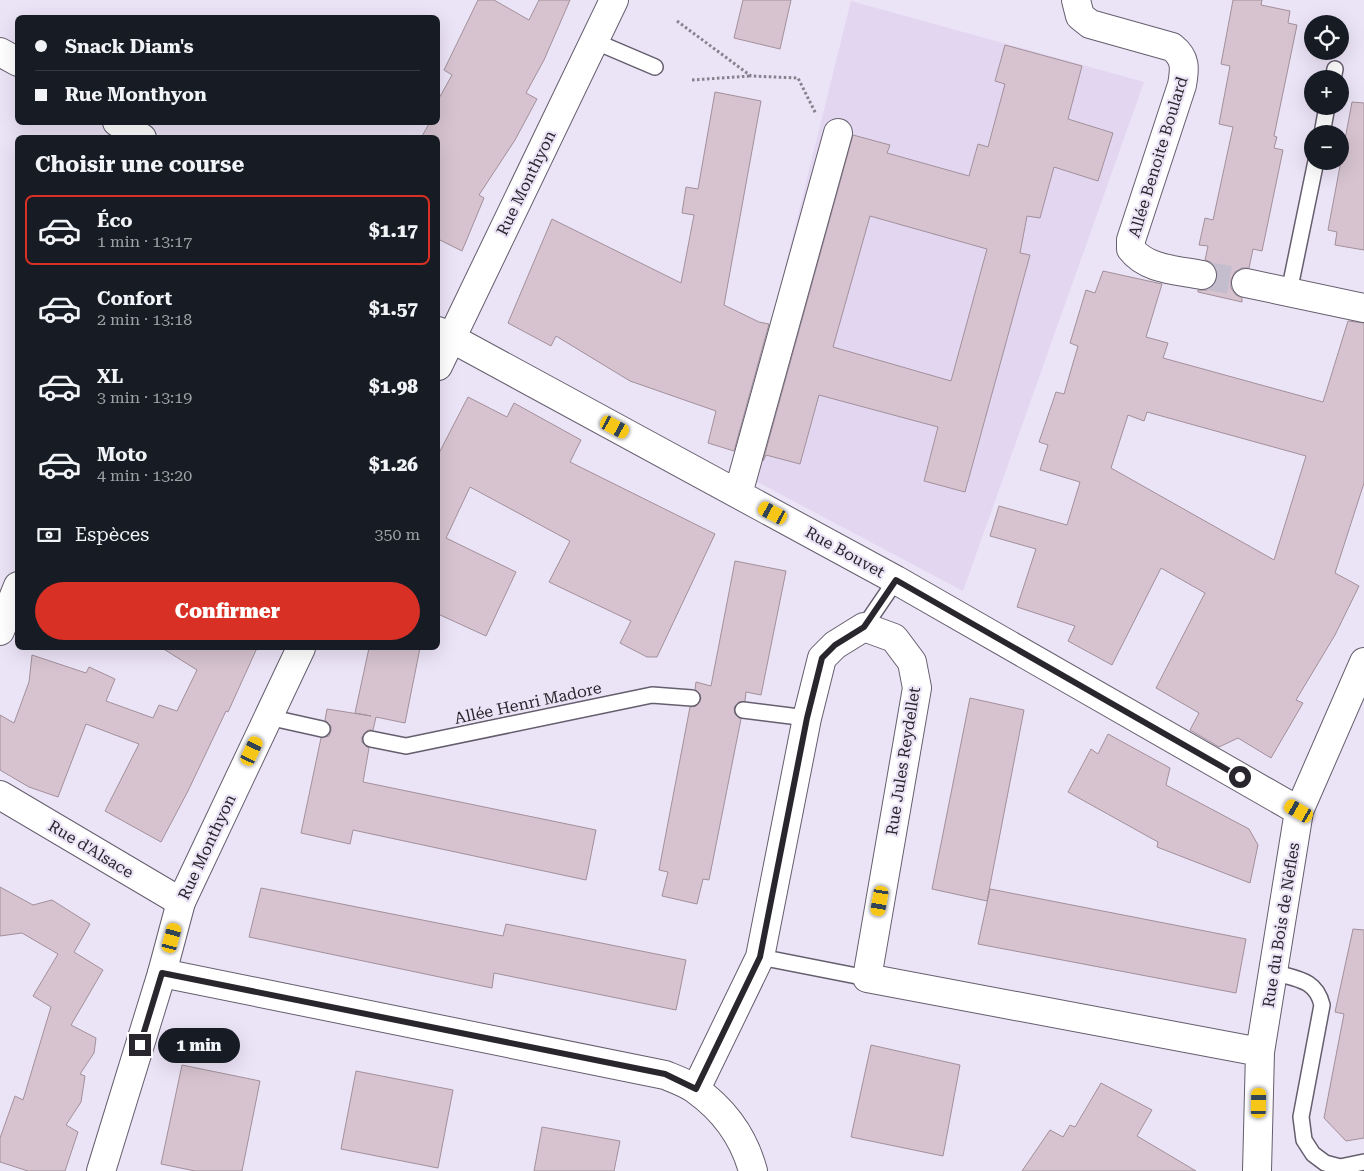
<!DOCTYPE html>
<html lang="fr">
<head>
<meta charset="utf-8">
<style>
  body { margin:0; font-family:"Roboto Serif",serif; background:#242831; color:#f1f3f6; height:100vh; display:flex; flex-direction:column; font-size:19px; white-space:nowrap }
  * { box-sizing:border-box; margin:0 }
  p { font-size:16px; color:#9ea1a6 }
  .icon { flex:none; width:28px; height:28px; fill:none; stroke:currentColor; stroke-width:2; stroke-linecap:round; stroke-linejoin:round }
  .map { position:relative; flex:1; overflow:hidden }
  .details { position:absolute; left:15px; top:135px; width:425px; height:515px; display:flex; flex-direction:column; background:#171b24; border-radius:8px; box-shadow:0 5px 20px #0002 }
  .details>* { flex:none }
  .top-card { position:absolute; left:15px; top:15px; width:425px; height:110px; border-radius:8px; box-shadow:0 5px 20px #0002; display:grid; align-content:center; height:110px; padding:0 20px; background:#171b24 }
  .tools { position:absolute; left:1304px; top:15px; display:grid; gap:10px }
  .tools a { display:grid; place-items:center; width:45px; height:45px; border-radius:50%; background:#171b24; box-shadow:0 5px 20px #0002; font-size:25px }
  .end { position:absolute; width:22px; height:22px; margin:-11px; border:6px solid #2a262d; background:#fff; box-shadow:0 0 0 2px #fff }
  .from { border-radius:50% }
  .bubble { position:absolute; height:35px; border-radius:18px; background:#171b24; box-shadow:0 5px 20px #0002; font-size:16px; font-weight:800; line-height:35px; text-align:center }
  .car { position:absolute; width:15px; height:30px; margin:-15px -8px; border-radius:6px; box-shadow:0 0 4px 1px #0007; background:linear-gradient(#f5c518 24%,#345 0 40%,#f5c518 0 76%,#345 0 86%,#f5c518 0) }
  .top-card b { display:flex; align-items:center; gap:18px; height:48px; font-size:19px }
  .top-card b+b { border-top:1px solid #363941 }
  .top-card i { width:12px; height:12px; background:#f1f3f6 }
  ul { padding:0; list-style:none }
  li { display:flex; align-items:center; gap:15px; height:70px; margin:0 10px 8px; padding:0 10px; border:2px solid transparent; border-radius:8px }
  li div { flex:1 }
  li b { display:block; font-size:19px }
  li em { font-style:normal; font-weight:800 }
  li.selected { border-color:#d93025 }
  li>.icon { width:45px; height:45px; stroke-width:1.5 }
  h2 { padding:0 20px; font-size:22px; line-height:60px }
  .pay { display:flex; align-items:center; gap:12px; height:55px; padding:0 20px; font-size:19px }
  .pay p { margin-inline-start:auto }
  .primary-button { display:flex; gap:10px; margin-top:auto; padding:10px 20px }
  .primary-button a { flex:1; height:58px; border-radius:30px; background:#d93025; color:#fff; font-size:20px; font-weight:800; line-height:58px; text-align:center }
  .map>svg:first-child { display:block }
  .built { fill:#e2d6f0 }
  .building { fill:#d6c3cf; stroke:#a2909b; fill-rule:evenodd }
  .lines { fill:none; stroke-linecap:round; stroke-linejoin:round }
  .street-tunnel { stroke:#c4bdce; stroke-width:28; stroke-dasharray:28 14; stroke-linecap:butt }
  .lane-casing { stroke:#655e6e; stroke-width:18 }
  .street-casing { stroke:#655e6e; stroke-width:30 }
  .secondary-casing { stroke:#655e6e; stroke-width:30 }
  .path { stroke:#86818d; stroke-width:3; stroke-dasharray:2.5 2.5; stroke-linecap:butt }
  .lane { stroke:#fff; stroke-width:15 }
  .street { stroke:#fff; stroke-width:28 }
  .secondary { stroke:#fff; stroke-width:28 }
  .route { stroke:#2a262d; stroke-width:6 }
  .labels { text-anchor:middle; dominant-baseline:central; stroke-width:4.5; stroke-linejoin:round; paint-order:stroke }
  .street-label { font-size:16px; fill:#2a262d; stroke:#ebe3f6 }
</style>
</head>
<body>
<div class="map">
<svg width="1364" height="1171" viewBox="0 0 1364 1171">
  <rect width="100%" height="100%" fill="#ebe3f6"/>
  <path class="built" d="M851,1L1144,82L963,591L735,470Z"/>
  <path class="building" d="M478,0H494L529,20L539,0H570L544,60L526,93L537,99L515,140L479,195L484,198L462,251L438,239V138H421L430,122H438V100L452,75L444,70Z
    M743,0H791L780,49L734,38Z
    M1233,0H1262L1261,5L1290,11L1288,23L1297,25L1274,136L1277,137L1274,148L1283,150L1262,251L1253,249L1249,268H1242L1235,272L1231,280V288L1236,295L1242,298V302L1198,292V290H1207L1214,285L1217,277L1216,269L1212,263L1205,260L1208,246L1199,245L1205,218L1213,220L1233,127L1219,124L1230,66L1221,64Z
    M1005,45L1082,66L1068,119L1113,133L1098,181L1054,167L1040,218L1027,216L1020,253L1030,255L965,492L924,481L938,427L819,395L800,464L766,455L763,461L853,135L890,145L887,153L969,176L978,144L988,147L1005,84L995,81ZM870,216L987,249L951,381L833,347Z
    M715,92L761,101L724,305L759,322L769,324L734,451L708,443L716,411L630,381L556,336L551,346L508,323L552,219L681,283L694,215L682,213L686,187L698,189Z
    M1352,102L1364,103V250L1335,245L1337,232L1328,230Z
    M1103,271L1162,284L1146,337L1168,343L1163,358L1323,402L1348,321L1364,323V483L1335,573L1359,586L1335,635L1296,700L1303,703L1271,758L1238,738L1219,747L1190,730L1199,713L1156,688L1205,593L1161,568L1112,665L1068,641L1075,626L1017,607L1036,549L990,536L999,506L1067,525L1080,482L1040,470L1048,445L1039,442L1056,392L1064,394L1078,346L1070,343L1086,290L1095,293ZM1147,412L1306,456L1274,560L1111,468L1128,415L1144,421Z
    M468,397L507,417L514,403L581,440L570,462L715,534L657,657H647L620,643L631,621L549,582L570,541L470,487L446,538L516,572L486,636L438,614V455Z
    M735,561L786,571L761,695L746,692L745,701L739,702L734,708L735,714L741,719L709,880L703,879L697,904L662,896L668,872L659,870L690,707L696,706L701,699L700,694L695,689L696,682L711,686Z
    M162,648H257L228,712L226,711L188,791L161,842L105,811L139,744L86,724L58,797L29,787L0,770V715L14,723L29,682L32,655L86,673L89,667L115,679L106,701L153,718L159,705L177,711L197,670Z
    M369,648H420L405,723L376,717L373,730H368L362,737V742L369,748L363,782L596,830L586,880L353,830L350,844L301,833L321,738L329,736L331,731V726L325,720L327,709L371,716L355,713Z
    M970,698L1024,710L987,901L932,889Z
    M1108,734L1170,768L1166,785L1249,829L1258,845L1250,883L1157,847L1158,842L1068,792L1091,749L1098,754Z
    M0,887L33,905L52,900L90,924L74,952L103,970L71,1025L96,1038L94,1053L80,1074L85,1076L81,1102L66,1125L78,1132L65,1171H28L0,1162V1138L15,1096L23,1100L51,1007L33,996L58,954L22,933L0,936Z
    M261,888L503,936L506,924L686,960L676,1010L494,973L492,988L249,937Z
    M990,889L1246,939L1236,993L978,944Z
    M1353,929L1364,930V1138L1346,1141L1324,1118L1344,1014L1335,1012Z
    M871,1045L960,1065L943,1156L851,1137Z
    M182,1065L260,1081L242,1171H195L161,1164Z
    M356,1071L453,1090L438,1168L341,1149Z
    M1101,1083L1152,1110L1137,1136L1196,1171H1022L1050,1130L1063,1137L1070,1125L1075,1127Z
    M542,1127L620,1141L614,1171H534Z"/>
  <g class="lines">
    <path class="street-tunnel" d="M1202,275L1246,283"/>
    <defs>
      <path id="lane" d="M594,41L655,67
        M1333,79L1335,69
        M1322,134L1327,106
        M1289,292L1316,161
        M864,627L896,580
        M743,710L807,718
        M268,717L322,729
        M371,739L406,746L652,695L692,698
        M760,957L867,978
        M1273,972C1296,979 1316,979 1322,1005L1301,1117L1304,1140L1313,1154L1325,1163L1340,1167L1364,1162"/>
      <path id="street" d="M1076,0L1080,16L1090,24L1172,47C1186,58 1185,68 1182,85L1131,240V249C1147,270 1177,270 1202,275
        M0,52L18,62
        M117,122L142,138
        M1246,283L1364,308
        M438,331L896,580L1299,811
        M738,494L838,133
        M0,631L18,586
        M0,795L181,902
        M162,973L665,1075C675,1079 687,1083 696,1090C724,1110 744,1138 753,1171
        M696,1089L760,957L807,718L822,658L835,645L864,627L894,638L912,662L917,688L867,978L1260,1052
        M1257,1171L1260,1052L1299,811L1364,662"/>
      <path id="secondary" d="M438,366L614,0
        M101,1171L162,973L181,902L301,648"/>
    </defs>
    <use href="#lane" class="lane-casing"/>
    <use href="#street" class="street-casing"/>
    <use href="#secondary" class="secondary-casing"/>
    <path class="path" d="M677,21L751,76L798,78L816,114
      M692,80L750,76"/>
    <use href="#lane" class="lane"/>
    <use href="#street" class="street"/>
    <use href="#secondary" class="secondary"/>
  </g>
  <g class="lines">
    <path class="route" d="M140,1045L162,973L665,1074L696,1089L760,957L807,718L822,658L835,645L864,627L896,580L1240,777"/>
  </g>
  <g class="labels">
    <g class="street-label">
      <text transform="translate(1158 157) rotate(-73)">Allée Benoite Boulard</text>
      <text transform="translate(526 183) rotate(-64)">Rue Monthyon</text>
      <text transform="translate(845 552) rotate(29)">Rue Bouvet</text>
      <text transform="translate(528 703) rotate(-12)">Allée Henri Madore</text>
      <text transform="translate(903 761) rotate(-81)">Rue Jules Reydellet</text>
      <text transform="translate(207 847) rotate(-65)">Rue Monthyon</text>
      <text transform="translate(91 849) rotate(31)">Rue d'Alsace</text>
      <text transform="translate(1281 925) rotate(-81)">Rue du Bois de Nèfles</text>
    </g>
  </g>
</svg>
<div class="tools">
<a><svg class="icon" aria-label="locate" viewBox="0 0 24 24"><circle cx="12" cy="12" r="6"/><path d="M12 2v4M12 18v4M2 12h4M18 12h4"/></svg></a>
<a>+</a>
<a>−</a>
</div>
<i class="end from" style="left:1240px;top:777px"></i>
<i class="end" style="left:140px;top:1045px"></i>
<div class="bubble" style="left:158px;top:1028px;width:82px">1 min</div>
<i class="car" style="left:615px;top:427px;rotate:118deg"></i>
<i class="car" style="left:773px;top:513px;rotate:298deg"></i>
<i class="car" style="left:252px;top:751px;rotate:25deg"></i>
<i class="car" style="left:1299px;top:811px;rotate:300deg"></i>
<i class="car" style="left:880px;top:901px;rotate:190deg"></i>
<i class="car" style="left:172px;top:938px;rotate:15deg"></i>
<i class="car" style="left:1259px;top:1103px;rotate:1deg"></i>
<div class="top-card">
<b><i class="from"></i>Snack Diam's</b>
<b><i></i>Rue Monthyon</b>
</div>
<section class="details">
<h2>Choisir une course</h2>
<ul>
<li class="selected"><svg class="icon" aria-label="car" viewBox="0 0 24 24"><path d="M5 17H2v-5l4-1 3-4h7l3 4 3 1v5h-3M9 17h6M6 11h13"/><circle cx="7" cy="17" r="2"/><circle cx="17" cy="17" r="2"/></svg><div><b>Éco</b><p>1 min · 13:17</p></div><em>$1.17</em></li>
<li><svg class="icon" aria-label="car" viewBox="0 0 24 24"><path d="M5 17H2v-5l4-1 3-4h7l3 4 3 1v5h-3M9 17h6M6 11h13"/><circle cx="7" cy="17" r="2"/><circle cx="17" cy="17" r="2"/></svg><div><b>Confort</b><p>2 min · 13:18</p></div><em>$1.57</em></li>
<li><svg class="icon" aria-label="car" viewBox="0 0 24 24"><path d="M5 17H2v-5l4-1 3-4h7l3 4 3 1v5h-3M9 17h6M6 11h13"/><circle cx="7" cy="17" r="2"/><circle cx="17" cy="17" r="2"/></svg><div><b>XL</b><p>3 min · 13:19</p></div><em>$1.98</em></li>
<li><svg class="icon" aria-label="car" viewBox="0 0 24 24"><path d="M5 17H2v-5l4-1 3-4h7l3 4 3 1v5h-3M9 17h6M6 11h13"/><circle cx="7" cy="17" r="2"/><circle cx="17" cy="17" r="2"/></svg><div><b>Moto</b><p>4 min · 13:20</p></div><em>$1.26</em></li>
</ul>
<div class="pay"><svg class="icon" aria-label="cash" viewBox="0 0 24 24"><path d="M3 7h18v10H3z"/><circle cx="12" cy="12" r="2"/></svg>Espèces<p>350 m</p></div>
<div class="primary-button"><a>Confirmer</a></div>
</section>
</div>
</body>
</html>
